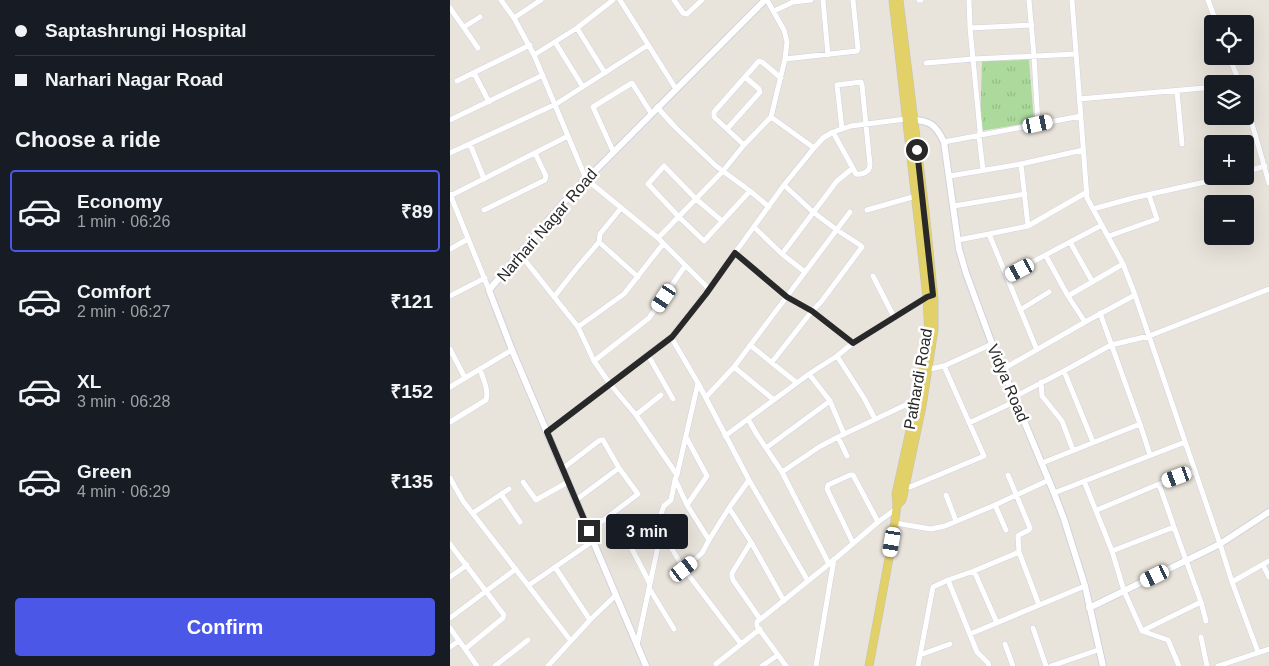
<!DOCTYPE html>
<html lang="en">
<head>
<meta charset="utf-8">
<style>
  body { margin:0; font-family:Arial,sans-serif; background:#20242c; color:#f1f3f6; height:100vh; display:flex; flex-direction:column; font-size:19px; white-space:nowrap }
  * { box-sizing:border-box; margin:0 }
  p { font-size:16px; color:#9ea1a6 }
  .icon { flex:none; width:28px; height:28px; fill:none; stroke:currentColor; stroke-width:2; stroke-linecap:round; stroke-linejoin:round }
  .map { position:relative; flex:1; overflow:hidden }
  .panel { display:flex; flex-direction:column; background:#171b24; width:450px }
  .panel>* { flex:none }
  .banner { display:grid; align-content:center; height:110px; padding:0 15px; background:#171b24 }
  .buttons { position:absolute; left:754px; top:15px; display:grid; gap:10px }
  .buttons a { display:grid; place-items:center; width:50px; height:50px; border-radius:5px; background:#171b24; box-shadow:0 5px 20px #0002; font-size:25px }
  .end { position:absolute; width:22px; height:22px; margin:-11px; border:6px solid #282828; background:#fff; box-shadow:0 0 0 2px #fff }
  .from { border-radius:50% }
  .bubble { position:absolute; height:35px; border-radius:5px; background:#171b24; box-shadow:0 5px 20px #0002; font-size:16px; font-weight:700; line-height:35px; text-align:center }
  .car { position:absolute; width:15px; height:30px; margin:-15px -8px; border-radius:6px; box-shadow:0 0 4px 1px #0007; background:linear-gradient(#fff 24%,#345 0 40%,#fff 0 76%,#345 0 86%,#fff 0) }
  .banner b { display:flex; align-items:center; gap:18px; height:48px; font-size:19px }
  .banner b+b { border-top:1px solid #363941 }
  .banner i { width:12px; height:12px; background:#f1f3f6 }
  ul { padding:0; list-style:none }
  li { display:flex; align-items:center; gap:15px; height:82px; margin:0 10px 8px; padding:0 5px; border:2px solid transparent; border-radius:5px }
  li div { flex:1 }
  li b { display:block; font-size:19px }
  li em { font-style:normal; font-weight:700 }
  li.selected { border-color:#4b57e6 }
  li>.icon { width:45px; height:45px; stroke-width:1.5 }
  h2 { padding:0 15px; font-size:22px; line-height:60px }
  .cta { display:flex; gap:10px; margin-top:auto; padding:10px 15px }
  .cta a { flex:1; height:58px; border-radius:5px; background:#4b57e6; color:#fff; font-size:20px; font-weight:700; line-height:58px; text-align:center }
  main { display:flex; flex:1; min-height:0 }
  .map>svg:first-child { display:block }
  .grass { fill:url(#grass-tufts) }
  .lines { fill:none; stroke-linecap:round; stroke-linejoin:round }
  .minor-casing { stroke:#d0d1df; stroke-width:6 }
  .tertiary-casing { stroke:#d0d1df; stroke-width:8 }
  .primary-casing { stroke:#c3c3c3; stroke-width:9 }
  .minor { stroke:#fff; stroke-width:5 }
  .tertiary { stroke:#fff; stroke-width:6 }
  .primary { stroke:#e1d168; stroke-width:8 }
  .route { stroke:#282828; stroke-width:6 }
  .labels { text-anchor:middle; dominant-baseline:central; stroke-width:5; stroke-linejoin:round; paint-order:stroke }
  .street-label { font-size:16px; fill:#282828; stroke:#fff }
</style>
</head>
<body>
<main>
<section class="panel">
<div class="banner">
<b><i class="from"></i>Saptashrungi Hospital</b>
<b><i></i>Narhari Nagar Road</b>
</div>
<h2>Choose a ride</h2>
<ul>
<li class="selected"><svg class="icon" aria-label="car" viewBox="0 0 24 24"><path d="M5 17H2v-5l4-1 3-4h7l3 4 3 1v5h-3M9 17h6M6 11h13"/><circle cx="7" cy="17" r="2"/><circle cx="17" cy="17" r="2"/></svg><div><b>Economy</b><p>1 min · 06:26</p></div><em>₹89</em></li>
<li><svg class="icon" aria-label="car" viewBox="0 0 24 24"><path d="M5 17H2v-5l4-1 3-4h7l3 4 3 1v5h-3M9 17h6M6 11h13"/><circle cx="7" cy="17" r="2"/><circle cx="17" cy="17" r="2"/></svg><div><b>Comfort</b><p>2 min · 06:27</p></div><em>₹121</em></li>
<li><svg class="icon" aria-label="car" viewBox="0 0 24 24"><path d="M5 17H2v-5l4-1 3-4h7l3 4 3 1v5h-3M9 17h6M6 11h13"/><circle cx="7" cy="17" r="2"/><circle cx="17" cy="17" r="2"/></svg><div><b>XL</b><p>3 min · 06:28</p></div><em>₹152</em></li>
<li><svg class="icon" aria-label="car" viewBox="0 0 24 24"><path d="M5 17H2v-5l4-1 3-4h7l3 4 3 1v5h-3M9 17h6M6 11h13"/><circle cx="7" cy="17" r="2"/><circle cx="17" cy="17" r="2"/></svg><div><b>Green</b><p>4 min · 06:29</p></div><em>₹135</em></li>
</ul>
<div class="cta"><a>Confirm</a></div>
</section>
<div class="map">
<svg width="819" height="666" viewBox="0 0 819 666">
  <defs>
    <pattern id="grass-tufts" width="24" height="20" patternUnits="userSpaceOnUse" patternTransform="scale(1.25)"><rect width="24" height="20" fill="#abda9c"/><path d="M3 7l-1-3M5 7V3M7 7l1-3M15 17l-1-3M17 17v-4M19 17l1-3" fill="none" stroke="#93bb86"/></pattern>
  </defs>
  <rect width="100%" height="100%" fill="#e9e4db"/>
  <path class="grass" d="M579,60L584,122L530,131L532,61Z"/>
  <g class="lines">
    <defs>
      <path id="minor" d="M51,0L64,18L84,55L136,179L208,238L259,289
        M170,0L226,89
        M224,0L233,13L237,14L252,0
        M373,0L378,55
        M469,0H471
        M519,0L520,28L530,131L529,136L533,170
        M579,0L584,56L588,124
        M622,0L637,198L673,264L685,295L770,544L782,582L808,652
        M758,0L767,24
        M0,8L28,48
        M324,11L343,2L361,0
        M64,18L91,0
        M14,27L30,17
        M127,28L155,73
        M520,28L582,25
        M105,42L133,87
        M84,55L127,28L163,0
        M779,56L790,84
        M335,59L407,51L408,49L403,0
        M476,63L523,59L626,54
        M24,73L39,102
        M7,81L80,45
        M727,91L732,144
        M629,99L754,88
        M795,99L819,183
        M207,107L225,127L266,166L300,191L319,207
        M321,117L364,148
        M0,120L93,75
        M277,129L310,92L309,89L295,77
        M383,132L406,174C412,175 420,172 420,165L412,85L411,82L387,85L392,129
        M494,142L631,116
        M20,144L34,179
        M294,145L264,117V112L309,61L312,62L331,78
        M163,151L143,107L182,83L201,113
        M0,153L106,104L198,45
        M571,164L578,226
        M795,172L815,166
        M500,176L571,164L633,150
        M0,194L39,290
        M0,196L118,136
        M504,206L575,194
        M643,209L683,198L782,176
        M34,210L95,180L96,176L85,153
        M417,210L466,196
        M272,221L246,199L214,166L198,184L228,216L254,241L300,191
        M304,227L332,254L355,272
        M539,234L578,226L637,192
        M659,236L707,219L699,195
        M208,238L273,171L294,145L321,117L335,59L337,42L334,30L317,0
        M508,240L539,234L587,350
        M149,242L150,234L171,208
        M620,242L642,281
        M0,249L18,239
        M285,253L337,297L362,311L403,343
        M70,254L128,327L144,361L160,384L186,415L227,475L225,479L237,505L259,540
        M332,254L387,181L403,168
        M596,256L618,296L635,322
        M423,276L444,317
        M556,276L652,225
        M0,296L35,278
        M618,296L673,264
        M104,297L126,269L149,242L188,277
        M570,310L599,292
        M650,313L690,424L700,455
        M128,327L174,294L213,244
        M221,337L248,383L299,480L358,581
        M300,345L347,383
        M0,349L15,378
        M198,355L223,399
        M387,356L414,398L425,419
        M144,361L199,318L235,266
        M322,362L362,311L371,302L412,247L410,245L387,230L363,212L334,185
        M284,367L324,400
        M553,369L635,322L685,295
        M475,370L494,366L542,344
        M614,371L643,442
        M359,374L380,401L394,434
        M591,382L592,396L612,421L623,450
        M0,387L62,350
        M256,397L284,367L400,212
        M564,397L614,371L661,345L699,336L819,289
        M186,415L211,395
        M298,419L306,433L332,472L379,564
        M0,422L36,400C39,390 33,379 30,369
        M519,423L566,401
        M97,432L221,337L256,293L334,185L364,148L373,138L383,132L401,126L456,119
        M275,436L359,374L387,356L403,343L478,296
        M236,437L257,476L237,505
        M388,437L397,456
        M316,448L380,401
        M592,463L690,424
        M112,469L150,440H153L169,468L188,494L139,531
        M332,472L369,447L388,437L468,399
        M227,475L248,383
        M558,475L580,528L579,530L569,535L568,536L569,552L589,605
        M0,478L13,501L121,641
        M634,481L662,551
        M73,482L86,500L118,482
        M709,484L724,527
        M452,486L460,487L534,456L494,366
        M604,493L735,442
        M51,494L70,522
        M496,495L506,521
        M126,500L169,468
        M545,505L556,530
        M279,508L301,542L334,601
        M647,510L709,484L745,471
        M23,513L59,489
        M445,523L481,529L495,526L545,505L599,480
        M207,524L234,569L291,644
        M724,527L751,602L692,631L674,591L662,551Z
        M301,542L282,573V577L283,580L310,619
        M403,543L377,489L378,485L400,475H403L428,522
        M0,544L54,615L53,618L15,649
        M813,565L819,577
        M105,567L140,620
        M234,569L252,553L259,540L279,508L299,480
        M524,571L547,623
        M0,577L17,565
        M498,580L527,652L538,663L539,666
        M782,582L819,561
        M200,584L181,547L180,543L207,524L214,506L221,500L225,480
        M79,585L143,541
        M199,588L224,629
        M751,602L756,621
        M0,618L66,569
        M0,628L27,666
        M583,628L596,666
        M692,631L718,640L729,666
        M520,634L635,586
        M751,637L757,666
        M555,644L563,666
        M187,645L211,532
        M0,647L9,641
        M470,655L500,644
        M266,664L310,629
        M45,666L78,640
        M98,666L140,620L166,595
        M312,666L328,655
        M336,666L307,626V622L379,564L428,522L446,509
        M366,666L384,559
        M468,666L483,587L498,580L524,571L569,552
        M601,666L648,650
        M768,666L819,649"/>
      <path id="tertiary" d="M461,120C480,120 486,125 494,142L509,249L516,273L542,344L604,493L614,519L635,586L653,666
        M639,608L770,544L819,512
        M196,666L62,350L39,290L112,204L315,0"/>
      <path id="primary" d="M447,505L452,500L453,496L472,406L484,329V300L475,211L449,0
        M419,666L442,542L447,505L446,494L473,372L479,334L477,297L443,0"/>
    </defs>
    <use href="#minor" class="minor-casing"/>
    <use href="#tertiary" class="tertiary-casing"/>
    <use href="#primary" class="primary-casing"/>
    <use href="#minor" class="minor"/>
    <use href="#tertiary" class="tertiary"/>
    <use href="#primary" class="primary"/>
  </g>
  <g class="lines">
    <path class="route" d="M139,531L97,432L222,337L256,294L285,253L337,297L362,311L403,343L477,297L483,295L467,150"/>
  </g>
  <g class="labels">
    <g class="street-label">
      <text transform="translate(97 225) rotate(-49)">Narhari Nagar Road</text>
      <text transform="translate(468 379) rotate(-80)">Pathardi Road</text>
      <text transform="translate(558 383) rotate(67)">Vidya Road</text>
    </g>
  </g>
</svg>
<div class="buttons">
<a><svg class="icon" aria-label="locate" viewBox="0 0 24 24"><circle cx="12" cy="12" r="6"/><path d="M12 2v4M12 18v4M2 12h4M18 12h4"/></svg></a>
<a><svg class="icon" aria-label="layers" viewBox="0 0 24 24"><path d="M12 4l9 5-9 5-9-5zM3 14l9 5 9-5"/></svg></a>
<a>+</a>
<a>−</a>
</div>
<i class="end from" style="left:467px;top:150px"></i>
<i class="end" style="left:139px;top:531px"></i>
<div class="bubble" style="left:156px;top:514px;width:82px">3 min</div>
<i class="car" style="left:588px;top:124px;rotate:78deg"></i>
<i class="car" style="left:570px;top:270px;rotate:242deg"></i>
<i class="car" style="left:214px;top:298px;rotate:214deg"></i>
<i class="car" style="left:727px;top:477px;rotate:250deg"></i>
<i class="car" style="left:442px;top:542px;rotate:190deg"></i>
<i class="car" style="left:234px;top:569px;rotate:52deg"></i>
<i class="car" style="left:705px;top:576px;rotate:244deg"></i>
</div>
</main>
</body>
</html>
